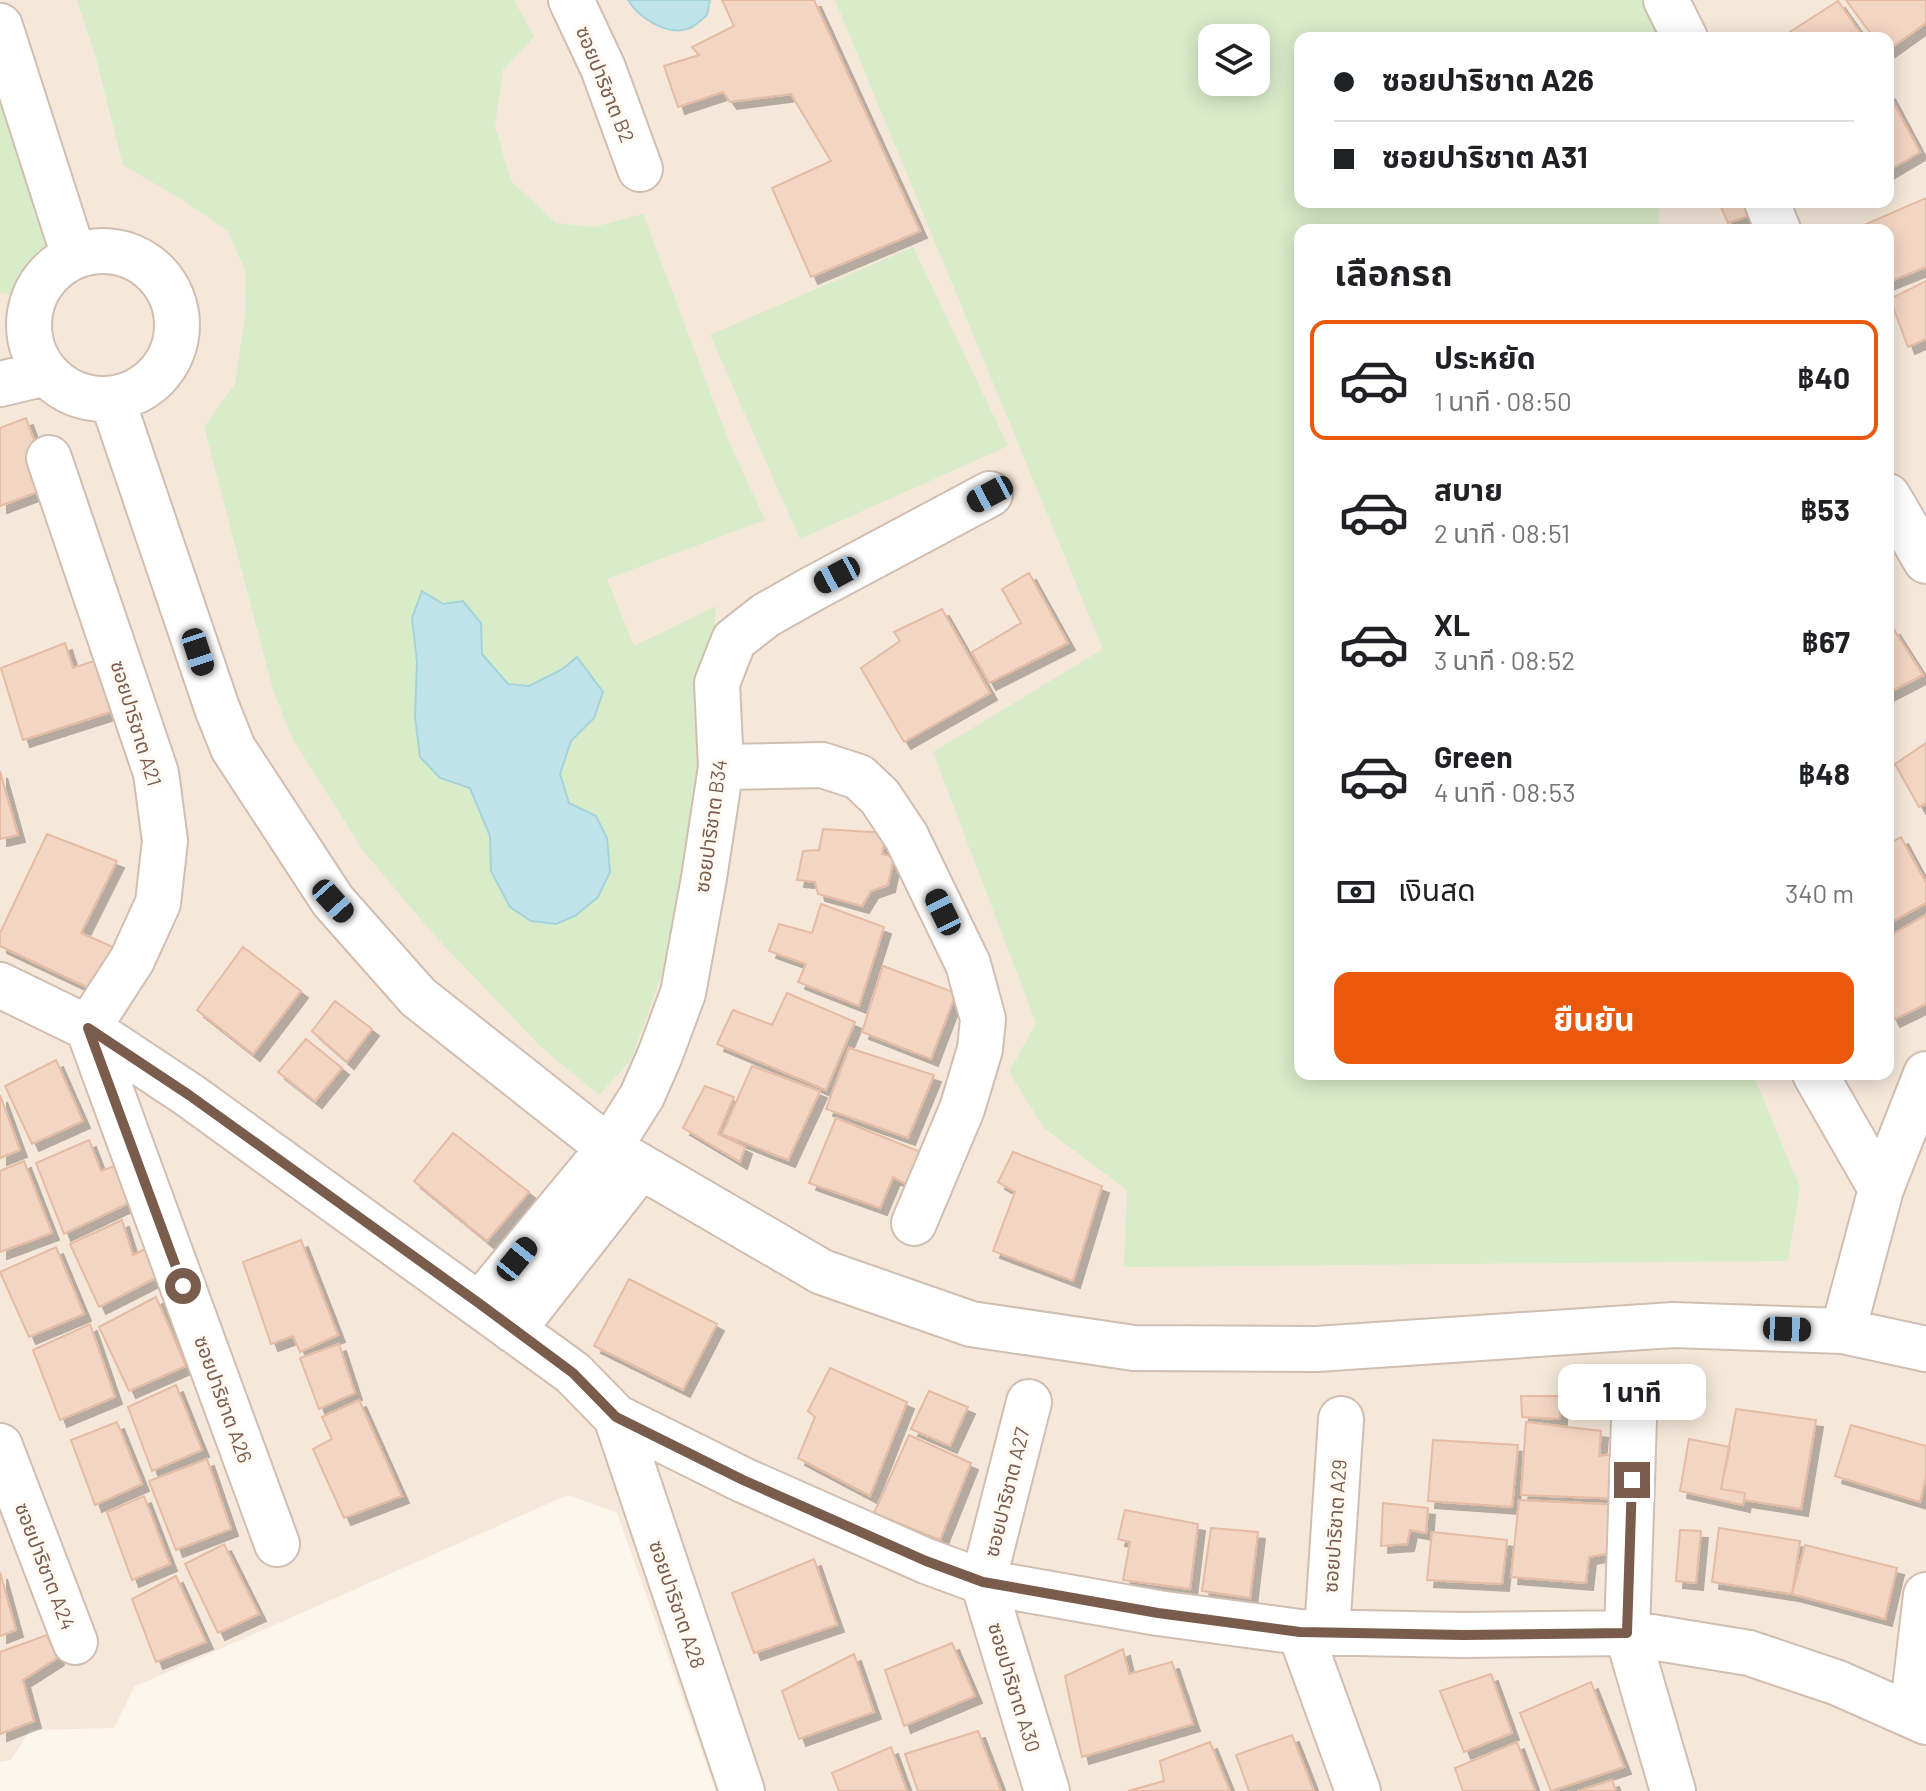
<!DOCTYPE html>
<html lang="th">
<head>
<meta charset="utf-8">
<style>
  body { margin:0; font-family:Barlow,"Noto Sans Thai",sans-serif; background:#f2f2f2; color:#202124; height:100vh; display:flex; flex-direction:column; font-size:30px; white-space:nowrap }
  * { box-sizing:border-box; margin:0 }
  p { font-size:26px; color:#757577 }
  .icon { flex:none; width:44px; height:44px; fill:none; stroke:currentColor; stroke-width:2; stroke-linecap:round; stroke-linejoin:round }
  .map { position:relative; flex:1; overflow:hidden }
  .panel { position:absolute; left:1294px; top:224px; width:600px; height:856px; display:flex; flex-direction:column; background:#fff; border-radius:16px; box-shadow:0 4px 20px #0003 }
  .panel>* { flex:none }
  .banner { position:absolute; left:1294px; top:32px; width:600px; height:176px; border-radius:16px; box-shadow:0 4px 20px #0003; display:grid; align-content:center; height:176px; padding:0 40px; background:#fff }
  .controls { position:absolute; left:1198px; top:24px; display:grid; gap:16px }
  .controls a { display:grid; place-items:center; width:72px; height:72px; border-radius:16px; background:#fff; box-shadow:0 4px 20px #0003; font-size:40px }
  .end { position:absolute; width:36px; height:36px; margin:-18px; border:10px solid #7a5c4d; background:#fff; box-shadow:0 0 0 4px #fff }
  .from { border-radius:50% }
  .bubble { position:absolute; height:56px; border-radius:16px; background:#fff; box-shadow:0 4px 20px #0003; font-size:26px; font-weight:700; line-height:56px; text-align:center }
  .car { position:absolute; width:24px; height:48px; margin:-24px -12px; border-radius:10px; box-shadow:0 0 6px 2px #0007; background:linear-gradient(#222 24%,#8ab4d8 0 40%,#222 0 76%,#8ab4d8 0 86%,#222 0) }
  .banner b { display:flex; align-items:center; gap:28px; height:76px; font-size:30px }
  .banner b+b { border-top:2px solid #e0e0e0 }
  .banner i { width:20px; height:20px; background:#202124 }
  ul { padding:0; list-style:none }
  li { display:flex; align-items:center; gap:24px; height:120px; margin:0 16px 12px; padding:0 24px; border:4px solid transparent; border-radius:16px }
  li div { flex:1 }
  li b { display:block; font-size:30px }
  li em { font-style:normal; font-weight:700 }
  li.current { border-color:#ea580c }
  li>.icon { width:72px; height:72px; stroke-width:1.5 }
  h2 { padding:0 40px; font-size:36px; line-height:96px }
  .pay { display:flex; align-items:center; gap:20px; height:88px; padding:0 40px; font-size:30px }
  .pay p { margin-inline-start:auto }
  .button { display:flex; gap:16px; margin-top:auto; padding:16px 40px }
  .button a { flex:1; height:92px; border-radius:16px; background:#ea580c; color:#fff; font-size:32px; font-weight:700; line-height:92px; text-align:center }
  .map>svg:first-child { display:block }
  .residential { fill:#f5e8da; fill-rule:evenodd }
  .green { fill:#d8ecc9; fill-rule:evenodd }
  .water { fill:#bfe3e8; stroke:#a5d3da; stroke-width:2 }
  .building { fill:#f3d5c3; stroke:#e6bba3; stroke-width:2; filter:url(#shadow) }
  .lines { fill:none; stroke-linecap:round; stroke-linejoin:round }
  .minor-casing { stroke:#d1beb0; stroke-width:48 }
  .minor { stroke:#fff; stroke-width:44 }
  .route { stroke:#7a5c4d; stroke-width:10 }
  .labels { text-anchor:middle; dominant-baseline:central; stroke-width:7; stroke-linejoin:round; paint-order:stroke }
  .street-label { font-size:20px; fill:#7a5c4d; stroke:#fffaf3 }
</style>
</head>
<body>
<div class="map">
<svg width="1926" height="1791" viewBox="0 0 1926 1791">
  <defs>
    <filter id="shadow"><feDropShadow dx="7" dy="7" stdDeviation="0" flood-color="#0004"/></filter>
  </defs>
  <rect width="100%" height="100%" fill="#fdf6ec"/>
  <path class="residential" d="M0,0H1926V1791H716L617,1513L568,1495L134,1687L114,1728L30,1730L11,1760L0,1762ZM1212,38H1256V82H1212ZM1300,38H1888V202H1300ZM1300,230H1888V1074H1300Z"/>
  <path class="green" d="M77,0H514L534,37L503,70L495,126L511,181L556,223L594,227L643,214L729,442L765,520L607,579L634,646L716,606L710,712L678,930L631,1060L599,1095L541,1047L434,935L364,852L292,738L273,690L204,427L235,384L246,308L245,271L228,231L184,201L123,165L95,55Z
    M835,0H1663L1662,38H1300V202H1659V230H1300V1074H1753L1800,1188L1788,1261L1124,1267L1127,1190L1044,1128L1009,1072L1036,1023L933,752L1103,649ZM1212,38H1256V82H1212Z
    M0,65L63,251L42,264L20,297L0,293Z
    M913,247L1008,446L800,539L710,335Z"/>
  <path class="water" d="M628,0H710L707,15C702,19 696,25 690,28C668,37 639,18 628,0Z
    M422,591L443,604L463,601L481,623L482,654L508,684L529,686L561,670L577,657L603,692L594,718L571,741L560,774L569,803L596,816L607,838L610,872L598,897L575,916L556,924L531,921L510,907L491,871L490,836L470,788L440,778L420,757L415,717L417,662L412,618Z"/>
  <path class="building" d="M722,0H814L920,231L811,277L772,188L831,161L791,94L730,102L723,92L678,107L664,66L699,55L692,47L734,26Z
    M1846,0H1926V23L1888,50V38H1874Z
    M1838,1L1864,38L1782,37Z
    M1888,92L1920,152L1888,171Z
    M1926,198V267L1888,282V230H1859L1857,228Z
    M1719,202H1756L1760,212L1728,223Z
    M1926,281V339L1908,347L1890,299Z
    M26,418L51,487L0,506V428Z
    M1029,573L1068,643L989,683L972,652L1021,623L1002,589Z
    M942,609L990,693L904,742L861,668L900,641L894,632Z
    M1893,628L1923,675L1888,693V630Z
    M65,643L73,668L106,657L123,708L23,740L1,668Z
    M1926,743V803L1919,807L1895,764Z
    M0,771L18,835L0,839Z
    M823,829L887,833L882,854L894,857L888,885L871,891L862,906L818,894L815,882L797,880L803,851L819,850Z
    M47,834L117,861L81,933L122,951L97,992L0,946V933Z
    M1901,837L1926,883V903L1888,924V844Z
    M821,904L884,927L859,1006L798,982L806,964L769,951L779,924L812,933Z
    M1926,915V1004L1893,1020L1888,1009V937Z
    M243,947L301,991L253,1054L197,1010Z
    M883,966L956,993L931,1059L862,1032Z
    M787,993L855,1022L826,1090L717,1044L733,1010L772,1025Z
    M335,1001L372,1029L347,1062L312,1031Z
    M306,1039L342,1068L315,1101L278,1072Z
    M849,1048L934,1075L908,1138L826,1109Z
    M56,1060L83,1121L32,1144L5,1086Z
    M752,1066L820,1091L788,1160L722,1134Z
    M705,1086L734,1097L718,1134L745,1147L740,1162L683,1128Z
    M0,1095L20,1150L0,1158Z
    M836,1118L933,1157L915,1189L893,1177L880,1208L809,1183Z
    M453,1133L529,1192L487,1241L414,1181Z
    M89,1140L101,1171L117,1165L129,1203L64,1234L36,1163Z
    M1013,1152L1102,1186L1073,1281L993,1251L1015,1192L998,1182Z
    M24,1161L52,1233L0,1252V1171Z
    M122,1220L133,1255L147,1248L160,1276L99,1307L70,1244Z
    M301,1240L338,1335L300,1352L293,1336L271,1344L243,1262Z
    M56,1247L84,1314L29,1337L0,1272Z
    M629,1279L717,1324L683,1390L594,1346Z
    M156,1297L186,1366L129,1391L99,1327Z
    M90,1324L115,1397L60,1420L33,1350Z
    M339,1344L355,1393L319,1409L300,1358Z
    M830,1368L907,1402L870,1496L798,1458L815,1417L808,1411Z
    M176,1385L202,1450L152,1471L128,1407Z
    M929,1391L968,1407L950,1446L911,1429Z
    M1521,1396H1560V1419L1522,1417Z
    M359,1400L402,1496L344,1518L313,1449L332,1439L322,1417Z
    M1736,1409L1816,1420L1801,1509L1744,1500L1745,1493L1721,1489Z
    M117,1422L142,1484L95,1505L71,1440Z
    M1526,1422L1601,1431L1599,1456L1625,1452V1499L1521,1495Z
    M1851,1425L1926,1446V1477L1920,1502L1835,1476Z
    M909,1435L971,1463L940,1540L874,1513Z
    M1689,1439L1730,1447L1721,1489L1745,1493L1743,1505L1680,1491Z
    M1433,1440L1518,1445L1512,1507L1428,1501Z
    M207,1459L231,1529L176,1550L149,1481Z
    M144,1496L170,1564L132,1580L107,1512Z
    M1519,1500L1624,1505L1622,1551L1589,1557L1586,1583L1511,1577Z
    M1383,1503L1428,1508L1426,1533L1410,1530L1407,1544L1381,1546Z
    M1125,1510L1198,1524L1190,1589L1123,1580L1130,1542L1118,1539Z
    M1211,1528L1258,1532L1250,1598L1202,1591Z
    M1719,1528L1800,1541L1792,1594L1712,1582Z
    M1680,1530L1701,1531L1696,1583L1676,1581Z
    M1432,1532L1507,1540L1502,1584L1427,1580Z
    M224,1544L259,1614L218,1633L185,1564Z
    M1805,1545L1897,1568L1885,1619L1792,1594Z
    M814,1559L837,1625L754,1653L732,1593Z
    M0,1572L16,1630L0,1636Z
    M176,1576L206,1642L156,1662L132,1599Z
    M47,1635L57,1658L23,1680L34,1721L0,1734V1652Z
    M952,1643L975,1696L904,1726L885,1670Z
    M1123,1649L1129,1674L1172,1662L1193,1724L1082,1757L1065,1676Z
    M854,1654L874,1712L799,1739L782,1691Z
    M1491,1674L1512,1733L1464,1752L1440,1691Z
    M1591,1682L1624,1767L1551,1791L1520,1713Z
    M978,1731L1001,1791H918L905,1754Z
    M1292,1735L1314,1791H1249L1236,1755Z
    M1210,1742L1230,1791H1128L1164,1781L1160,1761Z
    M1517,1742L1535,1791H1463L1455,1768Z
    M891,1747L907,1791H839L832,1773Z
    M1612,1780L1616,1791H1578Z"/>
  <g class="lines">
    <defs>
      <path id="minor" d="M571,0L603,68L640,169
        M1666,0L1685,38
        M0,26L74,256
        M1767,202L1778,230
        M29 325a74 74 0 1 1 148 0a74 74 0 1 1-148 0Z
        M0,384L46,373
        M112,399L217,708L233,748L333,901L418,997L609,1148L822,1272L971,1324L1134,1348L1317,1349L1673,1325L1843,1331L1926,1349
        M49,458L156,773L165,841L158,903L132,960L88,1028L277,1544
        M1888,496L1926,561
        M721,767L822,765L859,777L880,797L906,836L968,964L983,1019L980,1049L962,1109L914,1223
        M0,985L88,1028L189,1095L573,1373L616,1417L743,1480L926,1561L983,1582L1158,1613L1300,1632L1464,1635L1627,1633L1749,1653L1838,1683L1926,1722
        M1815,1074L1881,1189
        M480,1304L609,1148L642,1096L660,1055L683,993L704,878L721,767L717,683L734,640L766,615L812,589L990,494
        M513,1330L640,1168
        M1843,1331L1881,1189L1926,1074
        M1029,1402L983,1582L1047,1791
        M616,1417L742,1791
        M1634,1419L1627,1633L1673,1791
        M0,1446L75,1642
        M1300,1632L1358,1791
        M1327,1632L1341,1419
        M1912,1715L1926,1595"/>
    </defs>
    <use href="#minor" class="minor-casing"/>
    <use href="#minor" class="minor"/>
  </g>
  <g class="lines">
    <path class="route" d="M183,1286L88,1028L189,1095L480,1304L573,1373L616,1417L743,1480L926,1561L983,1582L1158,1613L1300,1632L1464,1635L1627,1633L1632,1480"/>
  </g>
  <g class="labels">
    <g class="street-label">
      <text transform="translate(606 84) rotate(68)">ซอยปาริชาต B2</text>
      <text transform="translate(137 723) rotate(73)">ซอยปาริชาต A21</text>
      <text transform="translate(710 826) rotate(-82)">ซอยปาริชาต B34</text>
      <text transform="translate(224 1399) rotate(70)">ซอยปาริชาต A26</text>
      <text transform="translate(1006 1492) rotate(-76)">ซอยปาริชาต A27</text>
      <text transform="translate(1334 1526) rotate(-86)">ซอยปาริชาต A29</text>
      <text transform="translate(46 1566) rotate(69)">ซอยปาริชาต A24</text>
      <text transform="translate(678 1604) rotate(71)">ซอยปาริชาต A28</text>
      <text transform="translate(1015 1687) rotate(73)">ซอยปาริชาต A30</text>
    </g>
  </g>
</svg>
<div class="controls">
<a><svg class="icon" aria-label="layers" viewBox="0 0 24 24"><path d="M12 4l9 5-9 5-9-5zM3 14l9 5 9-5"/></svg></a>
</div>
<i class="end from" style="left:183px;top:1286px"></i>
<i class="end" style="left:1632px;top:1480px"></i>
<div class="bubble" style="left:1558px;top:1364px;width:148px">1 นาที</div>
<i class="car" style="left:990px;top:494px;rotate:242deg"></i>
<i class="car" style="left:837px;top:575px;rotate:242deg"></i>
<i class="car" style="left:198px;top:652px;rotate:162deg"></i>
<i class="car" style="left:333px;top:901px;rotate:138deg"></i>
<i class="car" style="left:943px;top:912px;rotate:334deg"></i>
<i class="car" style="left:517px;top:1259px;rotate:39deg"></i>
<i class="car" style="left:1787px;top:1329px;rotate:92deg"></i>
<div class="banner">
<b><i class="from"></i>ซอยปาริชาต A26</b>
<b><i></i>ซอยปาริชาต A31</b>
</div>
<section class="panel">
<h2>เลือกรถ</h2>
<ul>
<li class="current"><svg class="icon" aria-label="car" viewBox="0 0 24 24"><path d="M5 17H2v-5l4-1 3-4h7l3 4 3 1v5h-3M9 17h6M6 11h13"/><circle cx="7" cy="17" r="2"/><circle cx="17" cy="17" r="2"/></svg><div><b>ประหยัด</b><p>1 นาที · 08:50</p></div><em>฿40</em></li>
<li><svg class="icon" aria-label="car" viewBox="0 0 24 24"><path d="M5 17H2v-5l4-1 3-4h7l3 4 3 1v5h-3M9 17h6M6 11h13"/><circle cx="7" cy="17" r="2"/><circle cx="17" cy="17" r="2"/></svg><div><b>สบาย</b><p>2 นาที · 08:51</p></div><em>฿53</em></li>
<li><svg class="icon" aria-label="car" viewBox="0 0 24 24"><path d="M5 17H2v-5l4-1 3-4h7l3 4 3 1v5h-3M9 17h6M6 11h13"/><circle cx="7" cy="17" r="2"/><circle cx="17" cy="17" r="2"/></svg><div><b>XL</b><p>3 นาที · 08:52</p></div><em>฿67</em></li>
<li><svg class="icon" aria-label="car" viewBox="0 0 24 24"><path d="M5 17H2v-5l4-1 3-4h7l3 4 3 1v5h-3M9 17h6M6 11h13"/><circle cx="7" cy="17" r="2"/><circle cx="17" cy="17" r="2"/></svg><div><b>Green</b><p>4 นาที · 08:53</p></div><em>฿48</em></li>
</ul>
<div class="pay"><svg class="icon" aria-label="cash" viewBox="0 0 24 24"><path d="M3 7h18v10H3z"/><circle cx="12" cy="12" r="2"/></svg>เงินสด<p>340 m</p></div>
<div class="button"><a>ยืนยัน</a></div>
</section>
</div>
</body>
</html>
